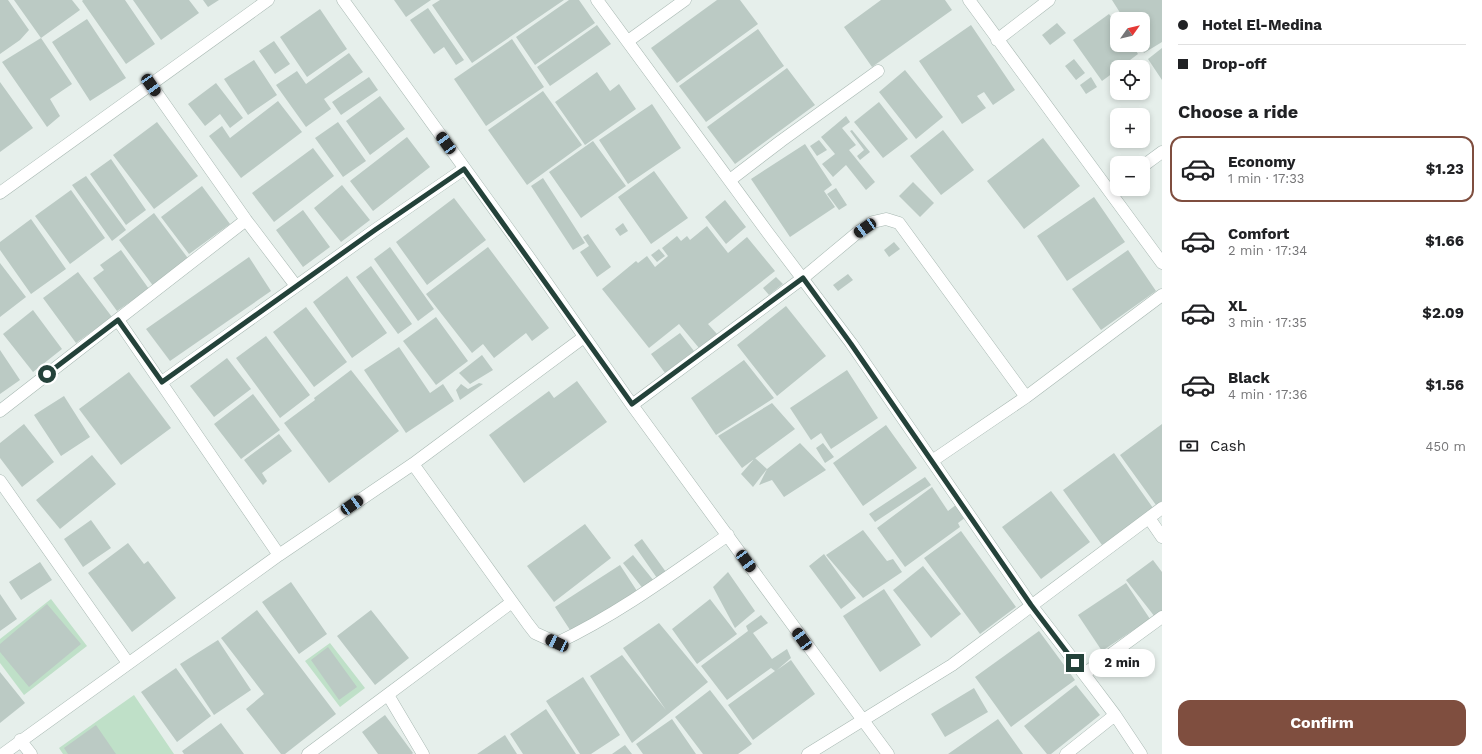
<!DOCTYPE html>
<html lang="en">
<head>
<meta charset="utf-8">
<style>
  body { margin:0; font-family:"Work Sans",sans-serif; background:#f6f6f6; color:#202124; height:100vh; display:flex; flex-direction:column; font-size:15px; white-space:nowrap }
  * { box-sizing:border-box; margin:0 }
  p { font-size:13px; color:#757577 }
  .icon { flex:none; width:22px; height:22px; fill:none; stroke:currentColor; stroke-width:2; stroke-linecap:round; stroke-linejoin:round }
  .map { position:relative; flex:1; overflow:hidden }
  .details { display:flex; flex-direction:column; background:#fff; width:320px }
  .details>* { flex:none }
  .top-card { display:grid; align-content:center; height:88px; padding:0 16px; background:#fff }
  .needle { width:26px; rotate:56deg }
  .buttons { position:absolute; left:1110px; top:12px; display:grid; gap:8px }
  .buttons a { display:grid; place-items:center; width:40px; height:40px; border-radius:8px; background:#fff; box-shadow:0 2px 6px #0003; font-size:20px }
  .end { position:absolute; width:18px; height:18px; margin:-9px; border:5px solid #24423a; background:#fff; box-shadow:0 0 0 2px #fff }
  .from { border-radius:50% }
  .bubble { position:absolute; height:28px; border-radius:12px; background:#fff; box-shadow:0 2px 6px #0003; font-size:13px; font-weight:700; line-height:28px; text-align:center }
  .car { position:absolute; width:12px; height:24px; margin:-12px -6px; border-radius:5px; box-shadow:0 0 3px 1px #0007; background:linear-gradient(#222 24%,#8ab4d8 0 40%,#222 0 76%,#8ab4d8 0 86%,#222 0) }
  .top-card b { display:flex; align-items:center; gap:14px; height:38px; font-size:15px }
  .top-card b+b { border-top:1px solid #e0e0e0 }
  .top-card i { width:10px; height:10px; background:#202124 }
  ul { padding:0; list-style:none }
  li { display:flex; align-items:center; gap:12px; height:66px; margin:0 8px 6px; padding:0 8px; border:2px solid transparent; border-radius:12px }
  li div { flex:1 }
  li b { display:block; font-size:15px }
  li em { font-style:normal; font-weight:700 }
  li.selected { border-color:#7f4e3f }
  li>.icon { width:36px; height:36px; stroke-width:1.5 }
  h2 { padding:0 16px; font-size:18px; line-height:48px }
  .pay { display:flex; align-items:center; gap:10px; height:44px; padding:0 16px; font-size:15px }
  .pay p { margin-inline-start:auto }
  .action { display:flex; gap:8px; margin-top:auto; padding:8px 16px }
  .action a { flex:1; height:46px; border-radius:12px; background:#7f4e3f; color:#fff; font-size:16px; font-weight:700; line-height:46px; text-align:center }
  main { display:flex; flex:1; min-height:0 }
  .map>svg:first-child { display:block }
  .green { fill:#bfe0c8 }
  .building { fill:#bbcac4 }
  .lines { fill:none; stroke-linecap:round; stroke-linejoin:round }
  .minor-casing { stroke:#a8b8b2; stroke-width:13 }
  .minor { stroke:#fff; stroke-width:12 }
  .route { stroke:#24423a; stroke-width:5 }
</style>
</head>
<body>
<main>
<div class="map">
<svg width="1162" height="754" viewBox="0 0 1162 754">
  <rect width="100%" height="100%" fill="#e6efeb"/>
  <path class="green" d="M51,599L87,646L24,695L0,663V639Z
    M330,643L365,688L340,707L305,661Z
    M134,695L174,754H63L59,748Z"/>
  <path class="building" d="M0,0H8L29,30L20,40L0,54Z
    M14,0H72L80,10L41,38Z
    M83,0H125L155,44L126,64L82,1Z
    M133,0H189L199,13L161,40Z
    M203,0H219L208,7Z
    M394,0H431L406,17Z
    M440,0H564L472,63L432,5Z
    M569,0H579L595,23L535,65L516,37Z
    M717,0H740L758,24L677,83L651,48Z
    M881,0H945L952,10L872,67L844,27Z
    M1112,0H1162V42L1144,53L1140,45H1143V19H1124Z
    M428,8L464,60L456,65L444,47L434,54L410,20Z
    M320,9L347,49L307,77L280,37Z
    M1109,14L1117,25V45H1132L1138,54L1121,67H1117V70L1102,81L1073,40Z
    M87,19L126,78L90,101L52,42Z
    M1057,23L1066,33L1050,45L1042,35Z
    M597,25L611,44L550,86L537,67Z
    M971,25L1015,90L993,105L984,92L977,96L986,108L962,124L919,61Z
    M758,29L784,66L706,122L679,86Z
    M41,38L72,84L50,99L60,116L47,127L2,62Z
    M512,39L544,87L486,126L454,79Z
    M274,41L290,64L275,74L259,51Z
    M1162,48V80L1148,59Z
    M349,53L363,72L324,99L331,109L306,127L276,85L297,71L306,84Z
    M1074,59L1085,73L1076,80L1065,66Z
    M254,60L277,95L248,115L224,79Z
    M787,68L815,105L735,164L707,127Z
    M905,70L943,117L916,139L879,92Z
    M597,72L610,91L619,84L636,109L585,145L555,102Z
    M369,77L378,90L341,115L332,102Z
    M1091,77L1097,87L1086,94L1080,85Z
    M0,82L33,128L0,152Z
    M216,83L243,118L230,128L220,114L205,126L188,104Z
    M543,91L582,145L527,185L488,130Z
    M380,96L405,129L370,155L346,121Z
    M278,101L302,132L241,178L209,136L222,126L230,138Z
    M879,102L908,139L883,158L854,122Z
    M652,104L681,148L628,184L599,140Z
    M846,116L850,122L842,128L856,145L849,150L875,182L866,190L846,165L833,177L822,164L835,154L821,137Z
    M157,122L198,176L154,209L113,155Z
    M338,122L366,161L343,177L315,138Z
    M852,130L870,152L860,160L857,156L864,150L850,131Z
    M943,130L974,170L941,195L910,156Z
    M407,137L430,167L373,211L350,181Z
    M1043,138L1080,186L1024,229L987,181Z
    M819,140L827,150L817,156L810,146Z
    M593,141L626,186L581,218L549,172Z
    M805,144L832,185L824,191L835,207L790,237L751,179Z
    M313,148L334,176L274,222L252,193Z
    M111,159L146,210L126,225L90,174Z
    M654,171L688,218L651,244L618,197Z
    M86,176L126,230L112,241L72,185Z
    M543,178L585,243L573,250L531,186Z
    M913,182L934,203L920,217L899,196Z
    M342,185L370,220L341,242L314,208Z
    M202,186L230,224L189,254L161,217Z
    M836,188L847,205L839,210L827,194Z
    M71,190L105,238L70,264L35,216Z
    M1094,197L1125,242L1067,281L1037,236Z
    M454,198L486,240L427,285L396,242Z
    M725,200L746,227L726,244L705,217Z
    M303,210L330,247L303,267L276,230Z
    M154,213L190,261L154,287L119,240Z
    M31,219L66,269L31,294L0,250V242Z
    M623,223L628,231L620,236L615,229Z
    M707,226L728,253L747,237L775,271L708,324L717,334L699,348L679,324L649,348L602,289L636,261L638,263L647,256L655,267L668,256L662,248L677,236L681,241L687,236L690,240Z
    M588,234L611,267L597,277L580,252L589,246L583,237Z
    M894,242L900,249L889,257L884,250Z
    M390,247L434,309L418,321L374,259Z
    M488,247L549,328L532,341L526,333L494,358L483,344L472,353L426,294Z
    M659,249L665,256L657,262L651,255Z
    M121,250L149,289L117,311L93,278L104,270L100,265Z
    M1128,250L1156,291L1101,330L1072,289Z
    M249,257L271,291L170,361L146,329Z
    M0,263L26,297L0,317Z
    M371,266L412,324L398,334L356,277Z
    M78,272L112,317L76,343L43,298Z
    M848,274L853,280L838,291L833,285Z
    M347,276L387,333L352,358L313,302Z
    M776,277L783,284L769,295L763,288Z
    M786,306L826,356L777,396L737,345Z
    M306,307L347,362L314,387L273,332Z
    M33,310L62,349L33,372L3,334Z
    M436,317L468,361L436,385L403,341Z
    M680,333L694,351L665,373L651,354Z
    M266,336L310,395L280,418L236,358Z
    M399,347L430,393L443,384L454,401L406,433L364,370Z
    M0,350L20,380L0,394Z
    M482,355L493,370L470,384L459,373Z
    M227,358L251,389L214,417L190,386Z
    M744,360L774,398L716,435L691,398Z
    M351,370L399,431L329,483L284,423L315,400L314,398Z
    M847,370L878,418L831,449L821,433L811,440L790,408Z
    M129,372L171,428L121,465L79,409Z
    M577,381L607,422L524,483L489,435L549,391L554,398Z
    M479,383L483,384L460,400L456,390L461,384L468,389Z
    M253,394L280,430L241,459L214,424Z
    M64,396L90,437L61,456L34,415Z
    M772,403L795,429L742,468L718,436Z
    M24,424L54,462L22,487L0,458V443Z
    M1162,424V501L1156,505L1120,455Z
    M886,425L917,468L863,506L833,463Z
    M279,434L292,451L262,473L267,481L263,485L244,460Z
    M800,443L826,470L784,497L772,480L759,485L767,469L753,487L741,474L755,458L767,469Z
    M823,443L834,457L825,463L816,448Z
    M1114,453L1153,508L1102,545L1063,490Z
    M92,455L116,484L60,529L36,500Z
    M925,477L931,485L875,522L869,514Z
    M932,487L948,511L957,504L966,517L958,523L960,527L905,567L877,528Z
    M1051,491L1090,542L1041,579L1002,527Z
    M91,520L111,548L83,567L64,539Z
    M585,524L611,558L554,602L527,566Z
    M863,530L887,561L893,559L902,572L863,598L826,555Z
    M961,531L1016,607L980,634L924,558Z
    M642,539L666,572L657,578L634,545Z
    M128,543L144,564L148,561L176,598L132,632L88,573Z
    M824,554L856,598L841,609L809,566Z
    M633,555L654,581L644,590L623,563Z
    M1153,560L1162,572V612L1155,617L1126,580Z
    M40,562L52,580L21,600L9,582Z
    M620,565L637,591L572,633L555,607Z
    M923,566L961,614L931,638L893,590Z
    M728,572L755,611L735,628L713,587Z
    M291,582L327,634L299,654L262,602Z
    M1126,583L1150,619L1102,651L1078,615Z
    M884,589L921,645L880,672L843,616Z
    M0,594L17,619L0,631Z
    M710,599L737,634L697,664L672,629Z
    M47,604L81,644L29,687L0,652V644Z
    M257,610L336,714L285,754H281L246,709L264,694L221,638Z
    M371,610L409,658L375,685L337,636Z
    M761,615L768,623L753,633L772,659L787,649L791,658L777,670L791,660L815,694L753,740L728,705L775,671L771,668L727,700L701,666L748,631L746,626Z
    M659,623L708,682L632,743L590,676L622,655L666,710L623,648Z
    M1039,631L1075,680L1011,727L975,677Z
    M218,640L251,690L214,715L180,664Z
    M328,647L357,687L339,700L311,660Z
    M176,668L211,716L177,742L141,692Z
    M0,672L25,703L0,723Z
    M583,677L620,735L591,754H580L546,701Z
    M1076,685L1100,715L1051,754H1047L1024,726Z
    M974,688L988,712L945,737L931,714Z
    M710,690L752,744L738,754H703L675,717Z
    M546,709L576,754H523L510,734Z
    M385,715L413,753L412,754H378L362,732Z
    M672,719L696,754H643L636,744Z
    M998,719L1023,754H948Z
    M221,723L244,754H184L182,751Z
    M96,725L116,754H68L64,748Z
    M505,735L517,754H477Z
    M625,745L632,754H612Z"/>
  <g class="lines">
    <defs>
      <path id="minor" d="M343,0L528,256L632,405L803,639L888,754
        M597,0L768,233L851,343L1031,605L1084,674L1115,715L1141,754
        M969,0L1162,263
        M997,40L1049,0
        M628,41L685,0
        M151,85L246,220L296,286
        M1143,166L1162,152
        M730,180L781,141L878,71
        M0,193L268,0
        M118,320L279,555
        M162,382L375,230L464,169
        M632,405L803,278L857,233L873,222L886,219L899,223L1026,397
        M0,411L246,220
        M932,461L1026,397L1162,295
        M413,464L528,624L535,633L557,643C618,614 672,574 728,535
        M0,481L128,663
        M1149,518L1162,537
        M1084,674L1162,617
        M388,695L423,754
        M20,740L31,754
        M3,754L279,555L413,464L584,337
        M308,754L512,602
        M808,754L952,665L1162,508
        M1066,754L1115,715"/>
    </defs>
    <use href="#minor" class="minor-casing"/>
    <use href="#minor" class="minor"/>
  </g>
  <g class="lines">
    <path class="route" d="M47,374L118,320L162,382L375,230L464,169L632,404L803,278L851,344L1031,605L1075,663"/>
  </g>
</svg>
<div class="buttons">
<a><svg class="needle" viewBox="-14 -14 28 28"><path d="M0-13l5 13h-10z" fill="#e53935"/><path d="M0 13l5-13h-10z" fill="#757577"/></svg></a>
<a><svg class="icon" aria-label="locate" viewBox="0 0 24 24"><circle cx="12" cy="12" r="6"/><path d="M12 2v4M12 18v4M2 12h4M18 12h4"/></svg></a>
<a>+</a>
<a>−</a>
</div>
<i class="end from" style="left:47px;top:374px"></i>
<i class="end" style="left:1075px;top:663px"></i>
<div class="bubble" style="left:1089px;top:649px;width:66px">2 min</div>
<i class="car" style="left:151px;top:85px;rotate:145deg"></i>
<i class="car" style="left:446px;top:143px;rotate:324deg"></i>
<i class="car" style="left:865px;top:228px;rotate:235deg"></i>
<i class="car" style="left:352px;top:505px;rotate:56deg"></i>
<i class="car" style="left:746px;top:561px;rotate:144deg"></i>
<i class="car" style="left:802px;top:639px;rotate:324deg"></i>
<i class="car" style="left:557px;top:643px;rotate:295deg"></i>
</div>
<section class="details">
<div class="top-card">
<b><i class="from"></i>Hotel El-Medina</b>
<b><i></i>Drop-off</b>
</div>
<h2>Choose a ride</h2>
<ul>
<li class="selected"><svg class="icon" aria-label="car" viewBox="0 0 24 24"><path d="M5 17H2v-5l4-1 3-4h7l3 4 3 1v5h-3M9 17h6M6 11h13"/><circle cx="7" cy="17" r="2"/><circle cx="17" cy="17" r="2"/></svg><div><b>Economy</b><p>1 min · 17:33</p></div><em>$1.23</em></li>
<li><svg class="icon" aria-label="car" viewBox="0 0 24 24"><path d="M5 17H2v-5l4-1 3-4h7l3 4 3 1v5h-3M9 17h6M6 11h13"/><circle cx="7" cy="17" r="2"/><circle cx="17" cy="17" r="2"/></svg><div><b>Comfort</b><p>2 min · 17:34</p></div><em>$1.66</em></li>
<li><svg class="icon" aria-label="car" viewBox="0 0 24 24"><path d="M5 17H2v-5l4-1 3-4h7l3 4 3 1v5h-3M9 17h6M6 11h13"/><circle cx="7" cy="17" r="2"/><circle cx="17" cy="17" r="2"/></svg><div><b>XL</b><p>3 min · 17:35</p></div><em>$2.09</em></li>
<li><svg class="icon" aria-label="car" viewBox="0 0 24 24"><path d="M5 17H2v-5l4-1 3-4h7l3 4 3 1v5h-3M9 17h6M6 11h13"/><circle cx="7" cy="17" r="2"/><circle cx="17" cy="17" r="2"/></svg><div><b>Black</b><p>4 min · 17:36</p></div><em>$1.56</em></li>
</ul>
<div class="pay"><svg class="icon" aria-label="cash" viewBox="0 0 24 24"><path d="M3 7h18v10H3z"/><circle cx="12" cy="12" r="2"/></svg>Cash<p>450 m</p></div>
<div class="action"><a>Confirm</a></div>
</section>
</main>
</body>
</html>
